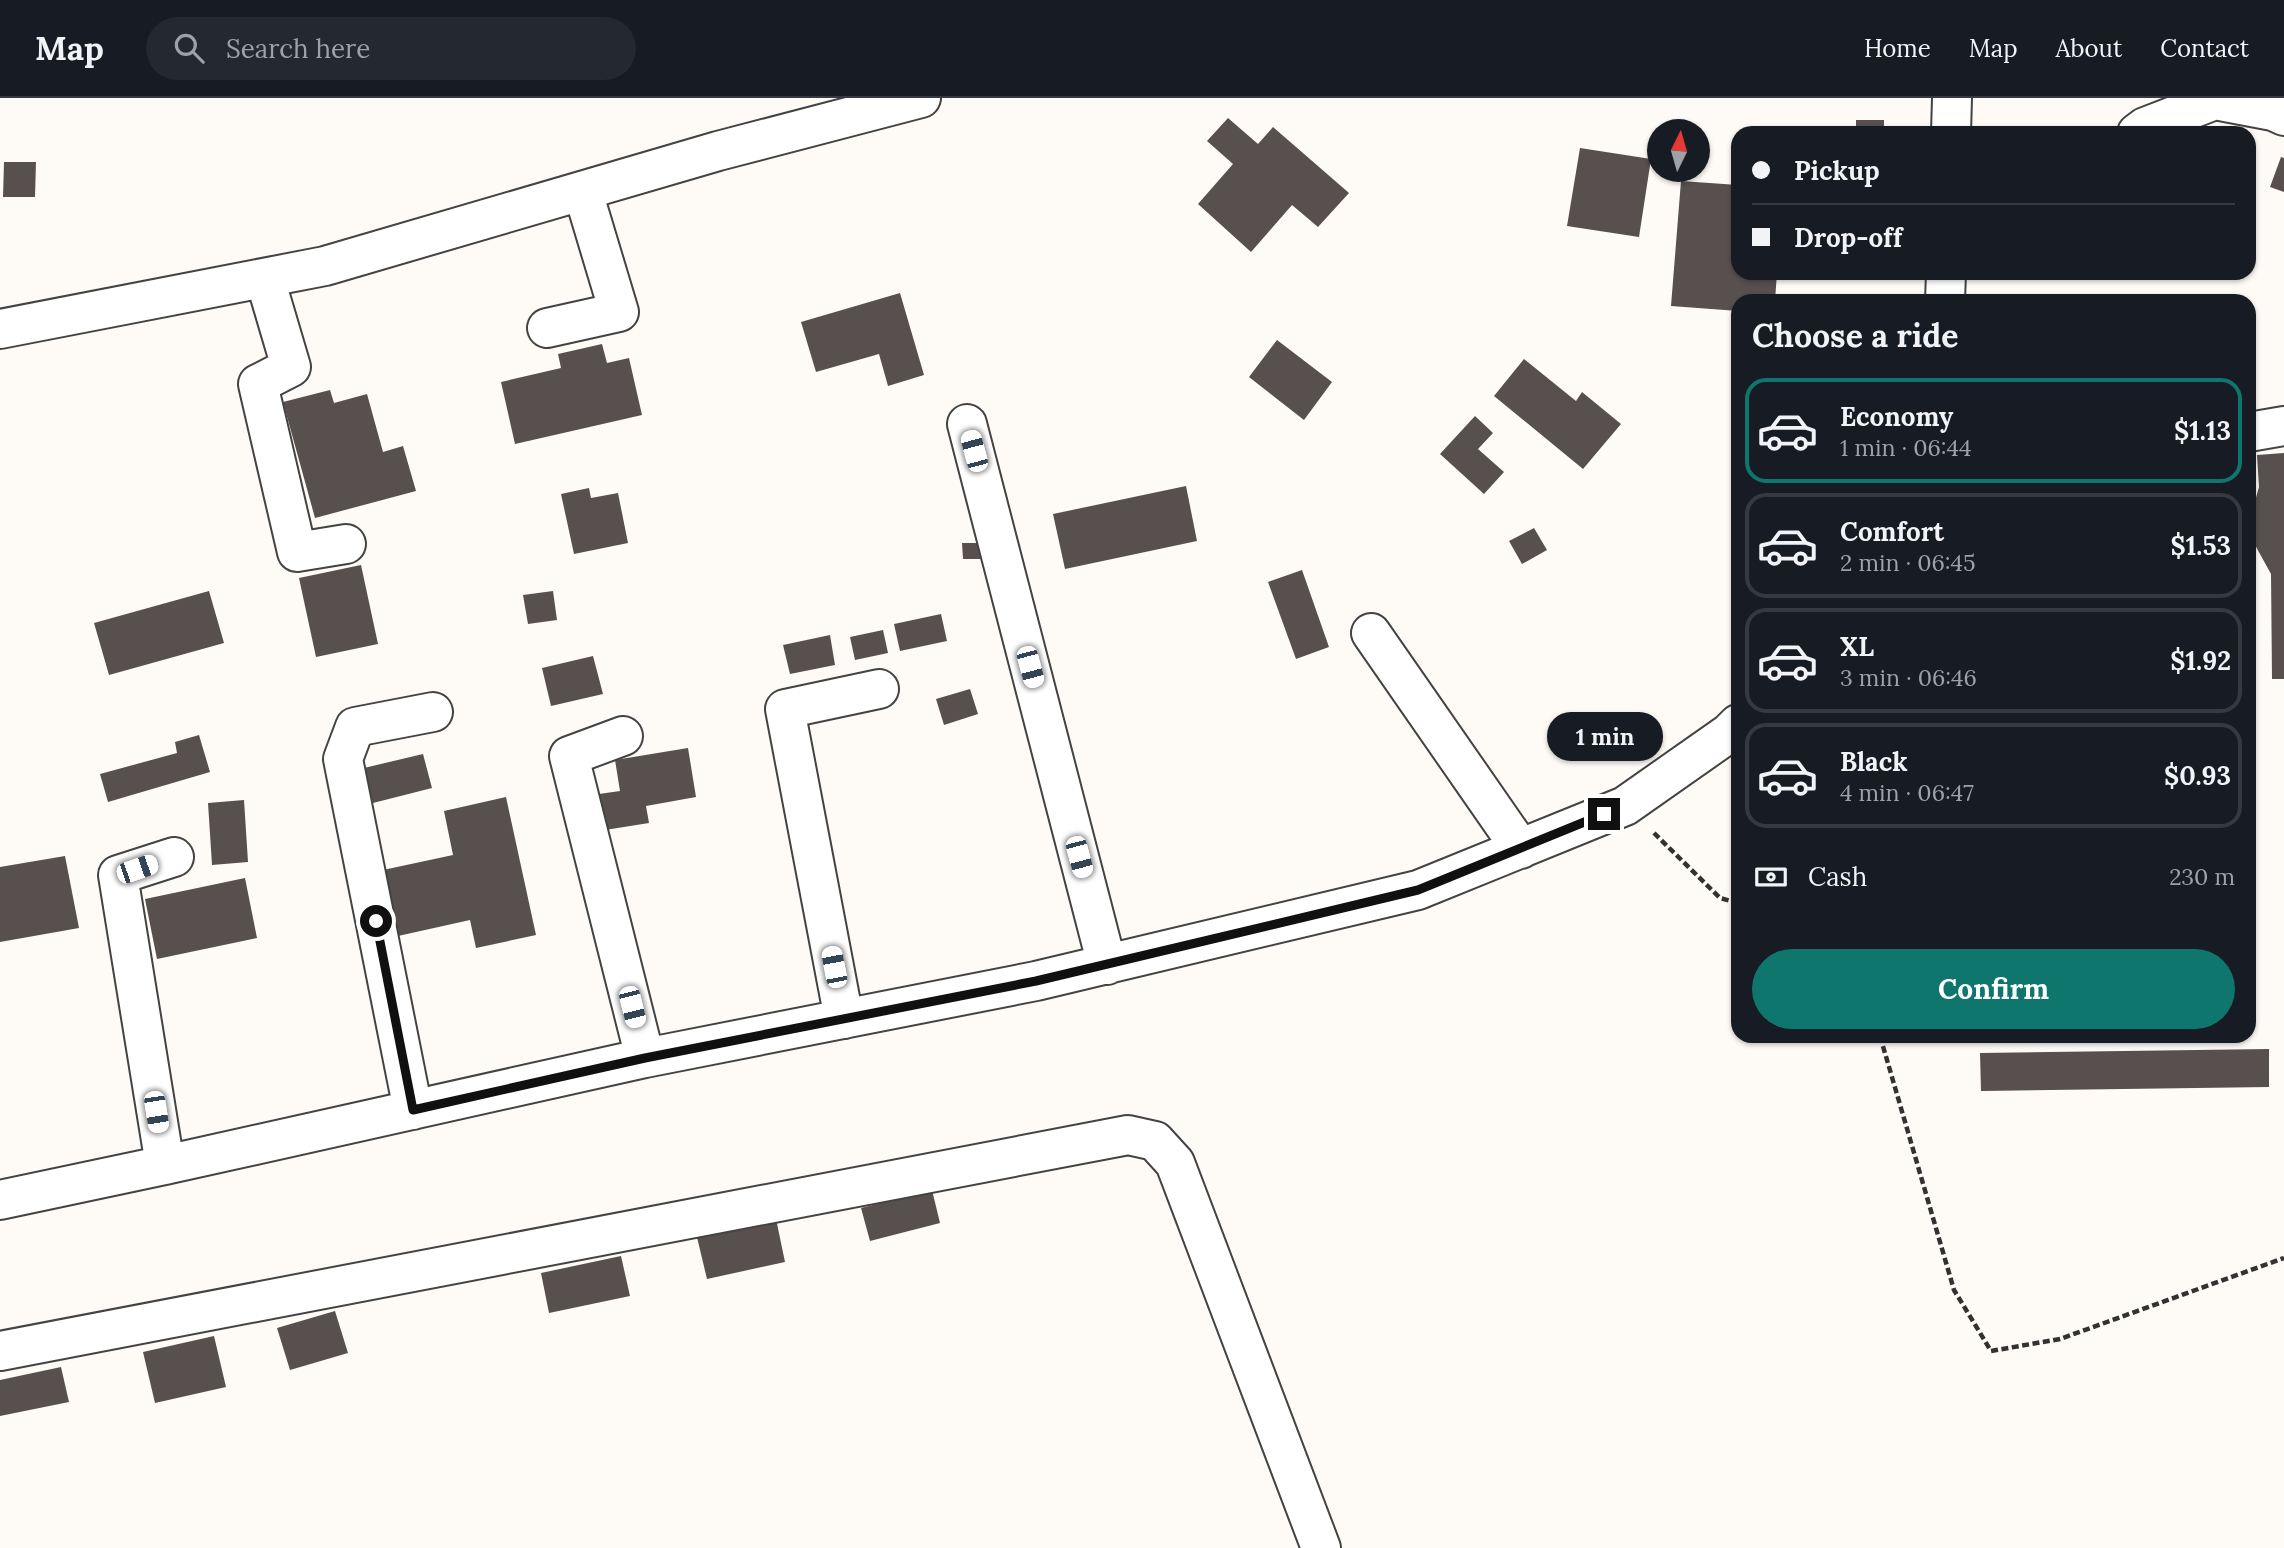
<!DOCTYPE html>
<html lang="en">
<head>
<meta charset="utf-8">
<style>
  body { margin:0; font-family:Lora,serif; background:#242831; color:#f1f3f6; height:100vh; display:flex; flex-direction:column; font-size:26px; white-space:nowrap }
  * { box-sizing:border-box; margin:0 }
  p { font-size:23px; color:#9ea1a6 }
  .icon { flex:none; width:38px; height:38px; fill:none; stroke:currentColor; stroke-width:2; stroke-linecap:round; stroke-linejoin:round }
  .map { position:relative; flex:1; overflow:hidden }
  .details { position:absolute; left:1731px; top:196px; width:525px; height:749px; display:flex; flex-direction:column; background:#171b24; border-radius:21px; box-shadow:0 2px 5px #0004 }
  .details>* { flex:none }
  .guide { position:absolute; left:1731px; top:28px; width:525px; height:154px; border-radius:21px; box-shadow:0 2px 5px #0004; display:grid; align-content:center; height:154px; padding:0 21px; background:#171b24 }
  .needle { width:46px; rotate:5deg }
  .controls { position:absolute; left:1647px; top:21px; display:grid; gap:14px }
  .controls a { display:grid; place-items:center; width:63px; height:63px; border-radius:50%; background:#171b24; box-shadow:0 2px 5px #0004; font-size:35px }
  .end { position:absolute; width:32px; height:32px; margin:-16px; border:9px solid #101010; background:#fff; box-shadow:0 0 0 4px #fff }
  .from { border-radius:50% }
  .bubble { position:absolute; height:49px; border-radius:24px; background:#171b24; box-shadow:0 2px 5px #0004; font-size:23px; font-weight:800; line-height:49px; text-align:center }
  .car { position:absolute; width:21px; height:42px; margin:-21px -10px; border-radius:9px; box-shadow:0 0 5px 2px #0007; background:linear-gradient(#fff 24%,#345 0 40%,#fff 0 76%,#345 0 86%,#fff 0) }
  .guide b { display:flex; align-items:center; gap:24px; height:66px; font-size:26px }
  .guide b+b { border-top:2px solid #363941 }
  .guide i { width:18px; height:18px; background:#f1f3f6 }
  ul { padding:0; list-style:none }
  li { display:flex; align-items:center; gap:21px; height:105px; margin:0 14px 10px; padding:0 7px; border:4px solid #363941; border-radius:21px }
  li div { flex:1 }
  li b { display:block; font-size:26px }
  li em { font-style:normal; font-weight:800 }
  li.selected { border-color:#0f766e }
  li>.icon { width:63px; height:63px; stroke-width:1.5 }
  h2 { padding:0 21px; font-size:32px; line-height:84px }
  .pay { display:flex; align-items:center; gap:18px; height:77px; padding:0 21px; font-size:26px }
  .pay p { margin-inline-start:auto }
  .button { display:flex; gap:14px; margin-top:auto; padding:14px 21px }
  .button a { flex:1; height:80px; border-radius:42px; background:#0f766e; color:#fff; font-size:28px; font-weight:800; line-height:80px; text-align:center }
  header { display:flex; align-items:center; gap:42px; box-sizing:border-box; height:98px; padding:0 35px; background:#171b24; border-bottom:2px solid #363941 }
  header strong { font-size:33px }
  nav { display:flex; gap:38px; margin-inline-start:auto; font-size:24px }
  .search { width:490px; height:63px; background:#242831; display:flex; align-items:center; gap:18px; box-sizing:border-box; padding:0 24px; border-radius:38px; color:#9ea1a6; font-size:26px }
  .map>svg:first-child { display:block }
  .building { fill:#58504e }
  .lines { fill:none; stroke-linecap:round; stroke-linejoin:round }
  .minor-casing { stroke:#434343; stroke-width:42 }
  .path { stroke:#323232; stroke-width:4.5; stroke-dasharray:7 3.5; stroke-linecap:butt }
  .minor { stroke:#fff; stroke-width:38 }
  .route { stroke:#101010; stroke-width:9 }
</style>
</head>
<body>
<header>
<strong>Map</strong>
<div class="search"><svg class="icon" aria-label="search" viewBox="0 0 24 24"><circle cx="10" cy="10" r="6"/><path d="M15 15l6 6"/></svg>Search here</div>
<nav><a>Home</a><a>Map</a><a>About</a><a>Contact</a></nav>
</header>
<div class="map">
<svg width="2284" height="1450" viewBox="0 0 2284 1450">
  <rect width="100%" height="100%" fill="#fefaf5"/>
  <path class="building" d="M1228,20L1258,46L1273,29L1349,95L1318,129L1292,107L1251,154L1198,106L1233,66L1207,43Z
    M1856,22H1884V35H1856Z
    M1580,50L1651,61L1639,139L1567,128Z
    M2281,59L2284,60V94L2270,89Z
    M4,64H36L35,99H3Z
    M1681,83L1738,87V175H1777L1775,203H1738V213L1671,208Z
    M900,195L924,277L888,288L879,256L816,274L801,224Z
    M1277,242L1332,284L1304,322L1249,279Z
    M602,246L607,265L629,260L642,317L515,346L501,284L561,270L558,256Z
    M1524,261L1576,303L1582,294L1621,326L1583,371L1494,298Z
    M330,292L334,305L367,296L383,354L403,348L416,393L315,420L283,304Z
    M1475,318L1493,335L1478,351L1504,374L1484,396L1440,356Z
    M2284,355V581H2272L2271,476L2249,436V424L2259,389L2257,357Z
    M1186,388L1197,443L1065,471L1053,416Z
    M589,390L591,400L618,395L628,445L574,456L561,396Z
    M1534,430L1547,452L1522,466L1509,443Z
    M962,445H985L986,461H963Z
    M361,467L378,546L316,559L299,480Z
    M1302,472L1329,549L1296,561L1268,484Z
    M209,493L224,545L109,577L94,525Z
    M553,493L557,522L528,526L523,497Z
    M941,516L947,543L900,553L894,526Z
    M883,532L888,555L855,562L850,539Z
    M830,537L835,567L790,576L783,547Z
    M593,558L603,596L551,608L542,570Z
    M970,591L978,616L944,627L936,601Z
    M199,637L210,674L108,704L100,676L177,655L175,644Z
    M688,650L696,699L646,708L649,725L605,732L599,696L620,693L615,662Z
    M423,656L432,690L373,705L364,670Z
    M506,699L536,837L476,850L470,822L398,838L383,772L453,757L444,713Z
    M244,702L248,764L212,767L208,705Z
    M65,758L79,830L0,844V769Z
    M245,780L257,840L157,861L145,801Z
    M2269,951V989L1981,993L1980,955Z
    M932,1092L940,1125L870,1143L861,1110Z
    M775,1116L785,1164L707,1181L696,1135Z
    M621,1158L630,1198L549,1215L541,1175Z
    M335,1213L348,1255L290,1272L277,1230Z
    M214,1238L226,1289L155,1305L143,1254Z
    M61,1269L69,1304L0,1318V1282Z"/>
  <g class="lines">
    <defs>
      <path id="minor" d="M1951,35L1952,0
        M2137,35L2145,29L2215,2L2273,13L2284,18
        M265,181L291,269L258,286L297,454L346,446
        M1945,203L1946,175
        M547,230L619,214L583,94
        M0,231L325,168L718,53L921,0
        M967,326L1107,867
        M2249,334L2284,328
        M1371,535L1521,751
        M623,638L569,658L645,960
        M844,921L785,611L879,591
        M413,1012L343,661L355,629L433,614
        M165,1067L118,777L174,759
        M0,1102L165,1067L645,960L1036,883L1418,792L1625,708L1729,635L1738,626
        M0,1253L1128,1037L1155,1043L1175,1065L1321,1450"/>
    </defs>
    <use href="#minor" class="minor-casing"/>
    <path class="path" d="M1654,735L1720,800L1738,805
      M1880,938L1954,1192L1991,1253L2060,1241L2284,1160"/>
    <use href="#minor" class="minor"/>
  </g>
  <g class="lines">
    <path class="route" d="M376,823L413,1012L645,960L1036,883L1418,792L1604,716"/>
  </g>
</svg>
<div class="controls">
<a><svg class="needle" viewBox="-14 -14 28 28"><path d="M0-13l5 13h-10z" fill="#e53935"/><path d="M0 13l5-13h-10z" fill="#9ea1a6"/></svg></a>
</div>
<i class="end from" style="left:376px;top:823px"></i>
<i class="end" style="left:1604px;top:716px"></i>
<div class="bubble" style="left:1547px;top:614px;width:116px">1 min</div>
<i class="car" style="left:974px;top:353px;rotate:345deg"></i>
<i class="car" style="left:1030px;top:569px;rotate:165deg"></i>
<i class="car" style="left:1079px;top:759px;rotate:165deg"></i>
<i class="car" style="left:137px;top:771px;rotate:71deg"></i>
<i class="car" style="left:834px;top:869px;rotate:349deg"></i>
<i class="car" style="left:632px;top:909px;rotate:166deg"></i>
<i class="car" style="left:156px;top:1014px;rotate:171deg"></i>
<div class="guide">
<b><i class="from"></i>Pickup</b>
<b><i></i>Drop-off</b>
</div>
<section class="details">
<h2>Choose a ride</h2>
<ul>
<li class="selected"><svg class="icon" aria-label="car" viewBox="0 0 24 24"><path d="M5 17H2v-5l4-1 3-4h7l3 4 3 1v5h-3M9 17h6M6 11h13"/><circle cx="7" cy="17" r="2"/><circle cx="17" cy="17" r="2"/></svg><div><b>Economy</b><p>1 min · 06:44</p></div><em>$1.13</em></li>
<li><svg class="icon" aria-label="car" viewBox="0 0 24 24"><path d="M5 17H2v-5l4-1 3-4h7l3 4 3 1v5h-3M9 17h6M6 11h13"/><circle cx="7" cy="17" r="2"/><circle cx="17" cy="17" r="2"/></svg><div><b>Comfort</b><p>2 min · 06:45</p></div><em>$1.53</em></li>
<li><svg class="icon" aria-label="car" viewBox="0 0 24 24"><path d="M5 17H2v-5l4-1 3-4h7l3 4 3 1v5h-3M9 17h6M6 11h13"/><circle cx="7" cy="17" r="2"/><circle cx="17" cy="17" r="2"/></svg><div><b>XL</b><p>3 min · 06:46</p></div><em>$1.92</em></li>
<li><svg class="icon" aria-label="car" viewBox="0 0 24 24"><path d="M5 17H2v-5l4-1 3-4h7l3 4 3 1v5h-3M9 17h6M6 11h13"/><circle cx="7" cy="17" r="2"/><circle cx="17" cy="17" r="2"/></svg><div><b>Black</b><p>4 min · 06:47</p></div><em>$0.93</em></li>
</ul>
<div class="pay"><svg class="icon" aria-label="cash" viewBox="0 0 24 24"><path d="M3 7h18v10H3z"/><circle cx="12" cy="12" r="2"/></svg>Cash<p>230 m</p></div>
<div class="button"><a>Confirm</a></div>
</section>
</div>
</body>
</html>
